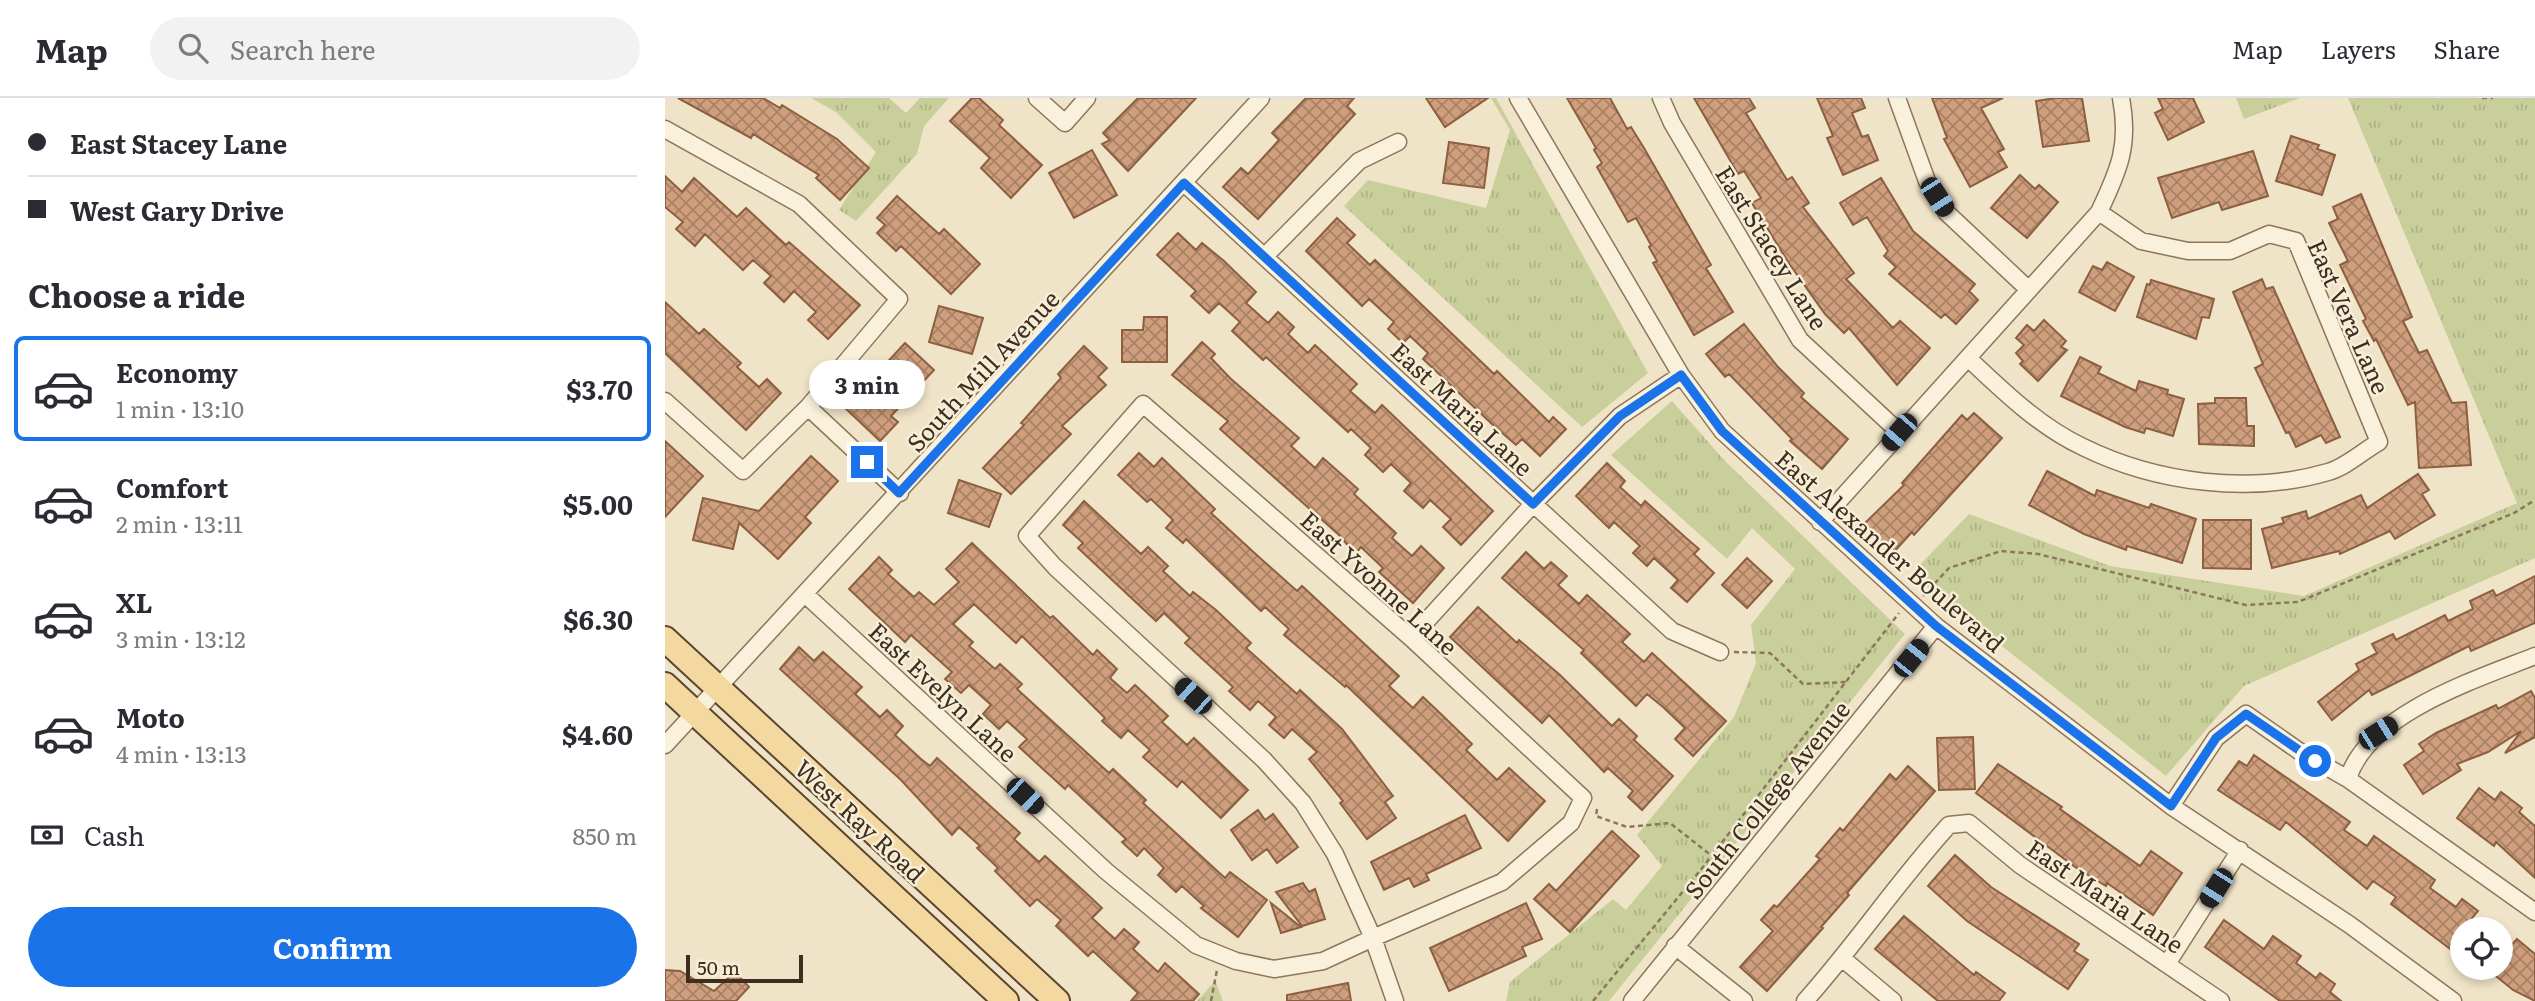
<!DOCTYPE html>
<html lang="en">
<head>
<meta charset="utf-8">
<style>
  body { margin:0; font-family:Literata,serif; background:#f2f2f3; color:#2b2b33; height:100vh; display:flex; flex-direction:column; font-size:26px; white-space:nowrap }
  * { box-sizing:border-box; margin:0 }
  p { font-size:23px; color:#7c7c81 }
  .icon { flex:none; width:38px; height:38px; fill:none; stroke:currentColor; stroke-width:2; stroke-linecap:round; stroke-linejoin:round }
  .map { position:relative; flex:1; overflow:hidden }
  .side { display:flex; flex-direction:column; background:#fff; width:665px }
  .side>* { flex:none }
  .hud { display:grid; align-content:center; height:154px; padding:0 28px; background:#fff }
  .buttons { position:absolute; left:1785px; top:819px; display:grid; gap:14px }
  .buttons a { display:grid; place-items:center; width:63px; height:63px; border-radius:50%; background:#fff; box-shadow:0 4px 10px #0003; font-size:35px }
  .scale { position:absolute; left:21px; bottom:18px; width:117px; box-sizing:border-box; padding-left:7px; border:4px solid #3d2e20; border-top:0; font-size:19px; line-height:24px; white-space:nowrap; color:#3d2e20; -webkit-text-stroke:5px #f7eed8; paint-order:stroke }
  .end { position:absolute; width:32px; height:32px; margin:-16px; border:9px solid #1a73e8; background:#fff; box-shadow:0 0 0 4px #fff }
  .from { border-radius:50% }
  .bubble { position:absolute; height:49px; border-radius:24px; background:#fff; box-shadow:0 4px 10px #0003; font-size:23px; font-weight:700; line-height:49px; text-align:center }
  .car { position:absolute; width:21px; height:42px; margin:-21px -10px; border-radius:9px; box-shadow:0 0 5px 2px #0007; background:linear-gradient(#222 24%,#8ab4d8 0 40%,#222 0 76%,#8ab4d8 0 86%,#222 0) }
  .hud b { display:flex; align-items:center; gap:24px; height:66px; font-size:26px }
  .hud b+b { border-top:2px solid #e1e1e2 }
  .hud i { width:18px; height:18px; background:#2b2b33 }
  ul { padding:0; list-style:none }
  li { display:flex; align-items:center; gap:21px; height:105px; margin:0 14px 10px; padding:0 14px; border:4px solid transparent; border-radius:10px }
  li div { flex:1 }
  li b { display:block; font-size:26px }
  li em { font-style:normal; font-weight:700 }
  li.on { border-color:#1a73e8 }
  li>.icon { width:63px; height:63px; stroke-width:1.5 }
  h2 { padding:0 28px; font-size:32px; line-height:84px }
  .pay { display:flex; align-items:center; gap:18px; height:77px; padding:0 28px; font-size:26px }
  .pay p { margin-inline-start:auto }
  .cta { display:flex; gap:14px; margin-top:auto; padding:14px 28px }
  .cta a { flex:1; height:80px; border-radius:42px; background:#1a73e8; color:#fff; font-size:28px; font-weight:700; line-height:80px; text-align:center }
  header { display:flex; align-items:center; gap:42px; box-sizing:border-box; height:98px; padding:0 35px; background:#fff; border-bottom:2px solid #e1e1e2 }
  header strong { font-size:33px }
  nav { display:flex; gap:38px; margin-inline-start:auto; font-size:24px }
  .search { width:490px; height:63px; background:#f2f2f3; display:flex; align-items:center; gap:18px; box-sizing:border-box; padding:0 24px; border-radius:38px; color:#7c7c81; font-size:26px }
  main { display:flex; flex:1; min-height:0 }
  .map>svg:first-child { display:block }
  .grass { fill:url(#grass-tufts) }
  .building { fill:url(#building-cross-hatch); stroke:#8d5f41; stroke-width:2 }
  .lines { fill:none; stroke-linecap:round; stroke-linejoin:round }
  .street-casing { stroke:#8d765c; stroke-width:19 }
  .primary-casing { stroke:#5b4430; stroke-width:28 }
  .path { stroke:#8d765c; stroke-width:2.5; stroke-dasharray:5 3.5; stroke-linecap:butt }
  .street { stroke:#faf1dc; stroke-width:16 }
  .primary { stroke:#f3d9a0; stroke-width:24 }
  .route { stroke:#1a73e8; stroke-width:9 }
  .labels { text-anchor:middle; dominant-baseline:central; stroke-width:5; stroke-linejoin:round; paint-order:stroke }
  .street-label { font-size:24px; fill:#3d2e20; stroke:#f7eed8 }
</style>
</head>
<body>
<header>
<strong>Map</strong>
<div class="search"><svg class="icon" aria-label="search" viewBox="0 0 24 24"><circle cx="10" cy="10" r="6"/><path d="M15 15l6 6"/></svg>Search here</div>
<nav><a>Map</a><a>Layers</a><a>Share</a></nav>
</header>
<main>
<section class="side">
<div class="hud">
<b><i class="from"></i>East Stacey Lane</b>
<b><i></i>West Gary Drive</b>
</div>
<h2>Choose a ride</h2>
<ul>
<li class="on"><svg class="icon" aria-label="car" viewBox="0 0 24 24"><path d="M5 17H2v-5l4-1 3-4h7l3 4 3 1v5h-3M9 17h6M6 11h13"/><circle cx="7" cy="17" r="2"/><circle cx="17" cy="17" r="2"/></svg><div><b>Economy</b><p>1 min · 13:10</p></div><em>$3.70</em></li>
<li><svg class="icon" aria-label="car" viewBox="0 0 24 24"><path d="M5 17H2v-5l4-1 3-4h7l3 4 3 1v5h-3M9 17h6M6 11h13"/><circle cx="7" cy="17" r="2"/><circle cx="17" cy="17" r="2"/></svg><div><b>Comfort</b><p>2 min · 13:11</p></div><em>$5.00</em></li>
<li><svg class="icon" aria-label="car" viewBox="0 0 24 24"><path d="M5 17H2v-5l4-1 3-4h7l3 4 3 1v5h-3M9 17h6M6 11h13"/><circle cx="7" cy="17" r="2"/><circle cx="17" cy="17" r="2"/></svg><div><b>XL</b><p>3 min · 13:12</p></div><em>$6.30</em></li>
<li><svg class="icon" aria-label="car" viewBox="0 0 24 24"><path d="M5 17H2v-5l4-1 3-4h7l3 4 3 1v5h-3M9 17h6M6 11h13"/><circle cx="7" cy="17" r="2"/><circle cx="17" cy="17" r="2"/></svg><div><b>Moto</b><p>4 min · 13:13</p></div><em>$4.60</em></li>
</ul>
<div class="pay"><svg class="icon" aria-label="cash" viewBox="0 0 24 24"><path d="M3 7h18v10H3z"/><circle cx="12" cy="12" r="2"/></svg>Cash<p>850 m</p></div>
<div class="cta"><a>Confirm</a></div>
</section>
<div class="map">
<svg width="1870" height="903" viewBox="0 0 1870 903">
  <defs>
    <pattern id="grass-tufts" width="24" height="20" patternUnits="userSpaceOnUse" patternTransform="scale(1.75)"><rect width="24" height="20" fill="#c9cf9b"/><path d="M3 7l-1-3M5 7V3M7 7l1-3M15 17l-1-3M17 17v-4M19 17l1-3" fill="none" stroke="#aeb285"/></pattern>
    <pattern id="building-cross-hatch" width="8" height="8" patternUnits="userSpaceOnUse" patternTransform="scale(1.75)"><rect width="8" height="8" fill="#cf9f7d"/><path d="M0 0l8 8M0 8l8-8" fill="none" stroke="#a98266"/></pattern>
  </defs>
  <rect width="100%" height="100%" fill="#f0e4c8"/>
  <path class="grass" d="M146,0H224L241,15L255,0H284L259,28L252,56L191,123L174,112L211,54L171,14Z
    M826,0H831L983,275L917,329L679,108L703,82L821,110L845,32Z
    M1571,0H1635L1579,21Z
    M1683,0H1870V460L1579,588L1501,678L1246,476L1304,416L1445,468L1639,498L1852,405Z
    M1007,303L1061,364L1240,536L944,903H841L845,884L948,801L961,812L997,768L972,737L1069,619L1091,565L1086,527L1130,471L1087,430L1062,461L946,357Z
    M550,883L558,903H532Z"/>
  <path class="building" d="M13,0H98L115,10L117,7L172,41L204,70L175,102L151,80L154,77L88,36L86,40Z
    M307,0H314L338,22L334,27L377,67L346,100L316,70L325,60L285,23Z
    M473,0H531L463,73L437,46L445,42L438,35Z
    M641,0H689L682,8L690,16L593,121L558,89L576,70L583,76L614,42L607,35Z
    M761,0H823L780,29Z
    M902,0H945L962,31L966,29L979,50L1046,167L1041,170L1068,214L1029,237L988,165L992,163L984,149L986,147L971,120L963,124L932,69L937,65L929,52L931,50Z
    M1029,0H1084L1090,10L1081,15L1122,82L1127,79L1144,105L1138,109L1189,175L1181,181L1228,230L1235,223L1265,250L1232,287L1184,230L1179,235L1160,216L1123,164L1087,105L1096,100L1079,73L1073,76Z
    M1152,0H1196L1200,10L1187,15L1197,39L1203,37L1213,62L1178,77L1162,40L1168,38Z
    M1267,0H1338L1316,10L1339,51L1333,54L1342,69L1305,89L1279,41L1282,40Z
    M1391,0H1417L1424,43L1378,49L1371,3Z
    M1493,0H1528L1539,24L1503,42L1490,15L1498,11Z
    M1626,38L1654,47L1652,51L1670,57L1657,97L1611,83Z
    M784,44L824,50L819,90L778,85Z
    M427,52L452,97L409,120L384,75Z
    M1588,53L1603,98L1557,112L1554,104L1507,120L1493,80Z
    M1355,77L1370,91L1374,87L1393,104L1362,140L1326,110Z
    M0,78L17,94L29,80L72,119L81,110L121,147L124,144L195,207L163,241L143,222L151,214L129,193L119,204L99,185L106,178L88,162L78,172L40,136L30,148L11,131L18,124L0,109Z
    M1216,80L1248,133L1310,186L1304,193L1313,202L1291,226L1280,216L1276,220L1224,176L1231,169L1219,158L1223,153L1202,119L1188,127L1175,105Z
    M1696,96L1747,219L1738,223L1754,255L1762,252L1787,305L1801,304L1806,367L1754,370L1750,304L1743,307L1711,241L1709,243L1698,223L1701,221L1675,167L1683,163L1664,125L1673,121L1668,109Z
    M232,98L274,136L279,131L315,166L286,196L236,148L231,153L212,135L220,127L212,120Z
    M672,120L690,137L682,145L705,167L710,162L829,276L832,273L884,324L888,319L901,331L875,358L857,341L851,347L828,327L758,261L763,255L745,238L738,245L723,231L729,224L704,201L697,208L641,153Z
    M513,135L531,152L537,145L559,163L591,194L581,205L603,225L613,214L629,229L623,236L643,255L650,247L692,286L685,293L710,315L717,307L828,413L796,447L778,429L786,421L765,402L758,410L739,393L746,385L726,366L718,374L700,357L706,350L686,331L683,334L601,259L598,262L567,233L575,224L554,205L544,215L526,198L531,193L492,157Z
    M1442,164L1469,179L1450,213L1414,194L1428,168L1437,172Z
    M1597,181L1601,191L1608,189L1675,339L1661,345L1656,337L1631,349L1624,334L1621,335L1590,270L1598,266L1568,194Z
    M1486,182L1549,201L1544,220L1537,219L1531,241L1472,219L1482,186L1485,187Z
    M0,204L34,236L39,231L76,265L72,269L94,289L102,281L116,295L81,332L0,255Z
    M274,208L318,220L307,256L264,244Z
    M479,219H502V264H457V232H478Z
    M1379,222L1401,243L1396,249L1402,252L1373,283L1355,266L1358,263L1351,255L1359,247L1351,240L1362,227L1369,233Z
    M1079,226L1113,269L1139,295L1136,299L1183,341L1157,371L1125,343L1127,341L1064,276L1060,279L1041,256Z
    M537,244L550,256L546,260L565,280L634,340L626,348L650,370L658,360L693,391L689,396L731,435L727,440L747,458L756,448L779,470L748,505L714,474L718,470L696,449L690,456L674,437L555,331L563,323L507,277Z
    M240,245L269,272L226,318L233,324L215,343L180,310Z
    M419,248L442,270L433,279L441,287L397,328L406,336L346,396L318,370L359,327L356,325L396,280L393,276Z
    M1415,259L1436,269L1433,275L1471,293L1474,283L1503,292L1502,296L1519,301L1508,338L1481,330L1479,335L1460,329L1396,298Z
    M1550,300H1581L1582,328H1589V348L1534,346L1533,306L1550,305Z
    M1309,315L1337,340L1249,437L1247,434L1228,455L1198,427L1239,387L1237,385L1297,317L1302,322Z
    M0,343L38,378L0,419Z
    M474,355L489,369L497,360L550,411L546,415L595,460L632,493L637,488L734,578L724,588L748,610L758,599L777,617L807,646L801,652L832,682L844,670L880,703L843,743L681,587L680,589L619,537L624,531L600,509L596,513L521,441L518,445L501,430L508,422L486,401L482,404L453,377Z
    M146,358L173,383L140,419L146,425L113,461L74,425L68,451L28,442L38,400L94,413Z
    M942,365L960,383L955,389L976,408L980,403L1020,439L1034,451L1029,456L1049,475L1022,504L1006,490L1013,482L989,460L982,468L968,455L975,448L949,424L944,430L911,398Z
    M1382,373L1430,398L1432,392L1484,410L1486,406L1531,421L1517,465L1462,448L1461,452L1419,436L1364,407Z
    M1753,376L1764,392L1757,396L1770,417L1730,441L1725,433L1675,456L1674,453L1607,470L1597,431L1619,425L1617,420L1641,413L1643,421L1696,397L1702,410Z
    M294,382L336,396L324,429L283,415Z
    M419,403L476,456L483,449L503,468L498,473L525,498L528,494L551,512L586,545L581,550L632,596L635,592L677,631L728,698L720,704L731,720L702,741L675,705L678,703L644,661L652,654L627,631L619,640L604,627L611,619L593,603L585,612L564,593L568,589L520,545L525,540L499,515L491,523L413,450L418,445L398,427Z
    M1538,422H1586V471L1538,470Z
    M307,445L385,520L388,518L428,557L432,552L452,571L445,580L462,595L470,587L503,618L497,624L522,647L529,640L583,692L556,720L517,683L512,689L478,659L485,652L463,632L456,640L437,623L440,620L357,538L351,545L309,506L288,526L308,544L304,548L330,571L335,566L357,586L352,591L444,675L448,671L481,702L478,705L560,780L565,774L602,802L573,839L536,810L539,808L517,788L511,794L493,777L499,770L479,750L472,758L457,744L461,741L403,687L400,691L379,672L354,649L362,641L342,623L334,631L318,616L326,607L304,587L296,595L280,581L287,574L246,537L240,544L184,491L214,459L227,472L223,476L249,499L254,494L269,507L294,484L281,471Z
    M861,454L879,471L886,464L902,478L893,487L914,506L922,497L965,536L957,544L979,564L987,555L1061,623L1028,658L1010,641L1020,630L998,609L982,596L971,608L916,555L919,552L837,480Z
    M1082,460L1107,483L1082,510L1057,487Z
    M1870,478V525L1806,553L1804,548L1707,597L1704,592L1667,622L1653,604L1694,572L1691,566L1712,555L1707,546L1728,536L1731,542L1780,517L1783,523L1808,511L1805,503L1828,492L1831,498Z
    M813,509L852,545L854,542L895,577L947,628L954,621L972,638L969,642L1008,678L977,712L963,699L968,693L943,670L939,674L884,617L877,625L785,539Z
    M134,549L149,563L158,554L197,589L190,596L215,619L222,612L238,628L230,637L256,661L265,668L272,660L355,735L349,741L374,764L380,758L421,795L437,810L427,820L450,841L459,831L474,844L468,851L493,874L500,865L534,896L528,903H466L473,895L428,853L423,858L391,828L396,822L372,801L365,808L330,773L333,770L312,750L315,748L294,729L287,737L236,682L115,571Z
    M1866,593L1870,600V639L1840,655L1856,633L1823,654L1792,666L1796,672L1758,696L1739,667L1759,653L1754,646L1771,635L1831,607L1833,611Z
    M1308,639L1310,691L1274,692L1272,640Z
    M1589,657L1685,724L1679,732L1702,748L1709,738L1770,782L1765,790L1791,809L1797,801L1813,813L1807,820L1821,831H1797V860L1726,806L1731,799L1708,783L1702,791L1621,724L1615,732L1553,692L1574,663L1582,668Z
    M1333,666L1397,709L1395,711L1475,768L1486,753L1517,775L1488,817L1442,785L1441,788L1410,769L1311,695Z
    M1243,668L1270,693L1182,795L1184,797L1156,829L1158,830L1102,893L1075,869L1108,833L1096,822L1109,807L1112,809L1155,761L1151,758L1175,730L1178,733L1225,676L1231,682Z
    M1814,690L1830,702L1836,694L1857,710L1854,714L1870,728V780L1831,744L1829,748L1792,720Z
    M593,712L600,722L608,716L633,749L612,765L602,751L587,762L566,732Z
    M800,717L816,750L761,776L764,782L749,789L744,780L719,792L706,764Z
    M947,733L974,758L905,834L869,801L884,786L891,793Z
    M1290,757L1326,789L1414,846L1409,853L1423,862L1403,891L1302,823L1263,788Z
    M638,785L644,794L650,791L660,821L637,828L611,794Z
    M606,805L636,829L616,835Z
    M861,805L877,841L857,849L861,858L784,893L765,850Z
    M1239,818L1309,877L1311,874L1340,895L1334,903H1273L1210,851Z
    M1559,822L1599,851L1608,838L1636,858L1631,865L1651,880L1655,875L1670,886L1665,894L1676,903H1615L1608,898L1540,849Z
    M1852,841L1870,856V903L1848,892L1821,870H1836V843L1844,850Z
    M0,872L15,873L49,893L70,874L84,889L71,903H0Z
    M683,885L686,903H622V897Z"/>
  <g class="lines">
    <defs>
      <path id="street" d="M372,0L400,25L422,0
        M853,0L1016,277L1057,333L1271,528L1506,708L1685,827L1788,903
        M996,0L1007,25L1135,242L1234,334
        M1232,0L1262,83L1282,115L1364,192
        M0,31L134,106L234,201L143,309L78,373L0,303
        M519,85L1007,533L1055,554
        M600,158L694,63L733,44
        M1304,261C1339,294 1375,329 1418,349C1491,385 1585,397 1663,374C1681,369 1698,353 1714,344L1631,143L1604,136L1565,153H1523L1476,143L1434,114
        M143,309L235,395
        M1155,424L1434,114C1454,72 1465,47 1456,0
        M141,497L441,773L531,847L571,863L609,871L658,863L708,840L837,784L906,725L918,700L746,540L478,306L362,438L390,469L599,662L638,705L670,756L708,840L730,903
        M746,540L868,406L955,318L1016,277
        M0,647L596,0
        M1683,681C1702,616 1812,581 1870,558
        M1506,708L1551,640L1581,616L1634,653L1683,681L1870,814
        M1010,848L1079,903
        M1178,861L1228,903
        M1502,866L1575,752
        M967,903L1271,528
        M1140,903C1191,846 1233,783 1284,727L1304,725L1355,767L1556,903"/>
      <path id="primary" d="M0,541L392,903
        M0,587L341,903"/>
    </defs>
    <use href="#street" class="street-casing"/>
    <use href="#primary" class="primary-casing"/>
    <path class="path" d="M1817,0H1828
      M1258,498L1284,470L1336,453L1373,456L1581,507L1633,504L1849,415L1870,402
      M1069,554L1105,555L1138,586L1182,584
      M932,711L931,718L962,729L1005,725L1047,758
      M546,903L552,872
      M928,903L1038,769L1234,515"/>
    <use href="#street" class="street"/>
    <use href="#primary" class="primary"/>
  </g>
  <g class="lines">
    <path class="route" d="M202,364L234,395L519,85L868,406L955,318L1016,277L1057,333L1271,528L1506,708L1551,640L1581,616L1650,663"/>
  </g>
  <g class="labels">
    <g class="street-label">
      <text transform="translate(1108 149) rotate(58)">East Stacey Lane</text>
      <text transform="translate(1685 218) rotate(66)">East Vera Lane</text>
      <text transform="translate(317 272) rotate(-47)">South Mill Avenue</text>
      <text transform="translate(798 310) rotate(43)">East Maria Lane</text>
      <text transform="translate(1226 452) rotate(41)">East Alexander Boulevard</text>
      <text transform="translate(715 484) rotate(42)">East Yvonne Lane</text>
      <text transform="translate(279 593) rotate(43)">East Evelyn Lane</text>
      <text transform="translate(1101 701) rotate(-51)">South College Avenue</text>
      <text transform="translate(196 722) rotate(43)">West Ray Road</text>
      <text transform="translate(1441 797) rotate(34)">East Maria Lane</text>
    </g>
  </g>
</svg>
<div class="buttons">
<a><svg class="icon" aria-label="locate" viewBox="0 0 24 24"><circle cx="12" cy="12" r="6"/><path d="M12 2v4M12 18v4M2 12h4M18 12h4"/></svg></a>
</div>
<div class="scale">50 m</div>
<i class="end from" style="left:1650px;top:663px"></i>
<i class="end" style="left:202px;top:364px"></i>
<div class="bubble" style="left:144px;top:262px;width:116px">3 min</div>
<i class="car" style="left:1272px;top:99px;rotate:147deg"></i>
<i class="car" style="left:1234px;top:334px;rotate:221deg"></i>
<i class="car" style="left:1246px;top:560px;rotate:39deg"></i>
<i class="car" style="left:528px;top:598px;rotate:312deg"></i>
<i class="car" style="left:1713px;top:635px;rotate:58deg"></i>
<i class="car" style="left:360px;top:698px;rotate:133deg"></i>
<i class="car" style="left:1551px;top:790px;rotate:212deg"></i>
</div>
</main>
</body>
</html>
